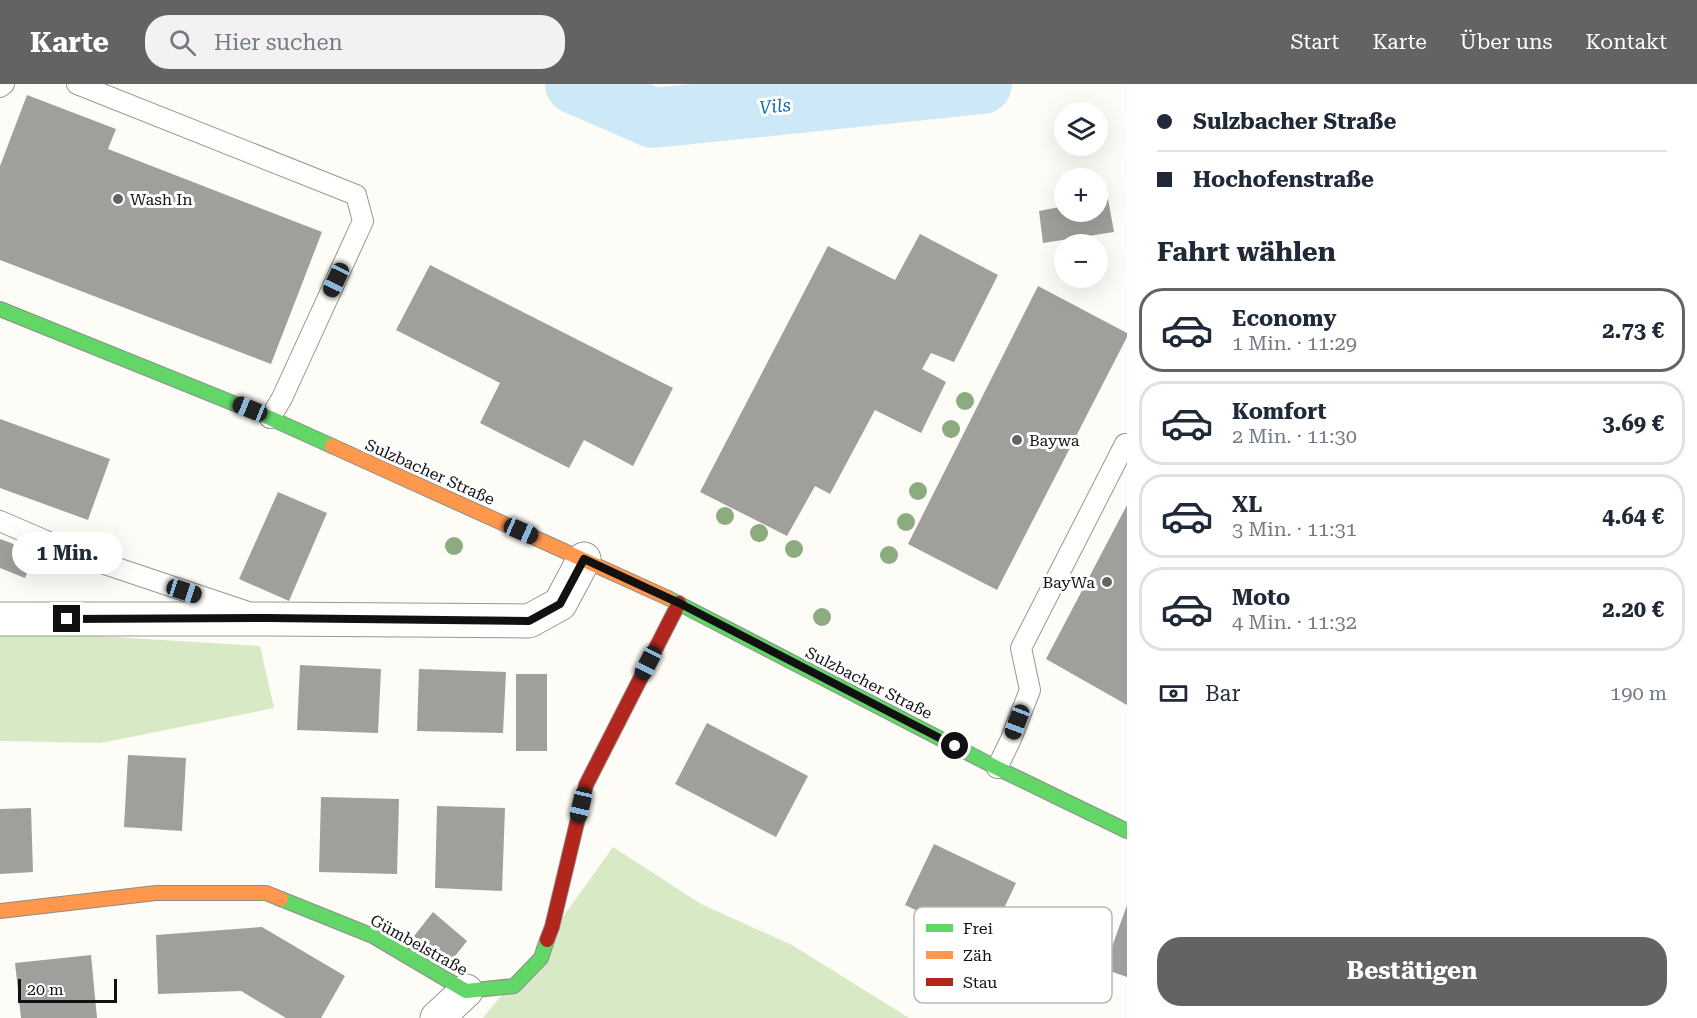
<!DOCTYPE html>
<html lang="de">
<head>
<meta charset="utf-8">
<style>
  body { margin:0; font-family:"Roboto Serif",serif; background:#f2f2f3; color:#1f2937; height:100vh; display:flex; flex-direction:column; font-size:22px; white-space:nowrap }
  * { box-sizing:border-box; margin:0 }
  p { font-size:20px; color:#747a83 }
  .icon { flex:none; width:33px; height:33px; fill:none; stroke:currentColor; stroke-width:2; stroke-linecap:round; stroke-linejoin:round }
  .map { position:relative; flex:1; overflow:hidden }
  .side { display:flex; flex-direction:column; background:#fff; width:570px }
  .side>* { flex:none }
  .hud { display:grid; align-content:center; height:132px; padding:0 30px; background:#fff }
  .buttons { position:absolute; left:1054px; top:18px; display:grid; gap:12px }
  .buttons a { display:grid; place-items:center; width:54px; height:54px; border-radius:50%; background:#fff; box-shadow:0 6px 24px #0002; font-size:30px }
  .scale { position:absolute; left:18px; bottom:15px; width:99px; box-sizing:border-box; padding-left:6px; border:3px solid #111; border-top:0; font-size:16px; line-height:21px; white-space:nowrap; color:#111; -webkit-text-stroke:4px #fff; paint-order:stroke }
  .end { position:absolute; width:27px; height:27px; margin:-14px; border:8px solid #111; background:#fff; box-shadow:0 0 0 3px #fff }
  .from { border-radius:50% }
  .bubble { position:absolute; height:42px; border-radius:21px; background:#fff; box-shadow:0 6px 24px #0002; font-size:20px; font-weight:700; line-height:42px; text-align:center }
  .car { position:absolute; width:18px; height:36px; margin:-18px -9px; border-radius:8px; box-shadow:0 0 4px 2px #0007; background:linear-gradient(#222 24%,#8ab4d8 0 40%,#222 0 76%,#8ab4d8 0 86%,#222 0) }
  .hud b { display:flex; align-items:center; gap:21px; height:57px; font-size:22px }
  .hud b+b { border-top:2px solid #e0e1e3 }
  .hud i { width:15px; height:15px; background:#1f2937 }
  ul { padding:0; list-style:none }
  li { display:flex; align-items:center; gap:18px; height:84px; margin:0 12px 9px; padding:0 18px; border:3px solid #e0e1e3; border-radius:24px }
  li div { flex:1 }
  li b { display:block; font-size:22px }
  li em { font-style:normal; font-weight:700 }
  li.current { border-color:#646362 }
  li>.icon { width:54px; height:54px; stroke-width:1.5 }
  h2 { padding:0 30px; font-size:27px; line-height:72px }
  .pay { display:flex; align-items:center; gap:15px; height:66px; padding:0 30px; font-size:22px }
  .pay p { margin-inline-start:auto }
  .button { display:flex; gap:12px; margin-top:auto; padding:12px 30px }
  .button a { flex:1; height:69px; border-radius:24px; background:#646362; color:#fff; font-size:24px; font-weight:700; line-height:69px; text-align:center }
  header { display:flex; align-items:center; gap:36px; box-sizing:border-box; height:84px; padding:0 30px; background:#646362; color:#fff }
  header strong { font-size:28px }
  nav { display:flex; gap:33px; margin-inline-start:auto; font-size:21px }
  .search { width:420px; height:54px; background:#f2f2f3; display:flex; align-items:center; gap:15px; box-sizing:border-box; padding:0 21px; border-radius:24px; color:#747a83; font-size:22px }
  main { display:flex; flex:1; min-height:0 }
  .map>svg:first-child { display:block }
  .forest { fill:#d8eac5 }
  .lines { fill:none; stroke-linecap:round; stroke-linejoin:round }
  .river { stroke:#cde8f7; stroke-width:60 }
  .building { fill:#a19f9c }
  .lane-casing { stroke:#979795; stroke-width:22 }
  .street-casing { stroke:#979795; stroke-width:35 }
  .fast-casing { stroke:#8e8d8b; stroke-width:16 }
  .slow-casing { stroke:#8e8d8b; stroke-width:16 }
  .jam-casing { stroke:#8e8d8b; stroke-width:16 }
  .lane { stroke:#fffffe; stroke-width:20 }
  .street { stroke:#fffffe; stroke-width:33 }
  .fast { stroke:#63d668; stroke-width:14 }
  .slow { stroke:#ff974d; stroke-width:14 }
  .jam { stroke:#b3261e; stroke-width:14 }
  .tree { fill:#8cac80 }
  .route { stroke:#111; stroke-width:8 }
  .poi-dot { fill:#646362; stroke:#fff; stroke-width:2 }
  .labels { text-anchor:middle; dominant-baseline:central; stroke-width:6; stroke-linejoin:round; paint-order:stroke }
  .poi-label { font-size:16px; fill:#111; stroke:#fff; text-anchor:start }
  .street-label { font-size:16px; fill:#111; stroke:#fff }
  .water-label { font-size:18px; font-style:italic; fill:#1768a6; stroke:#fff }
  .key { fill:#fff; stroke:#b8b8b8; stroke-width:1.5 }
  .key-label { font-size:16px; fill:#111 }
</style>
</head>
<body>
<header>
<strong>Karte</strong>
<div class="search"><svg class="icon" aria-label="search" viewBox="0 0 24 24"><circle cx="10" cy="10" r="6"/><path d="M15 15l6 6"/></svg>Hier suchen</div>
<nav><a>Start</a><a>Karte</a><a>Über uns</a><a>Kontakt</a></nav>
</header>
<main>
<div class="map">
<svg width="1127" height="934" viewBox="0 0 1127 934">
  <rect width="100%" height="100%" fill="#fdfcf7"/>
  <path class="forest" d="M0,546L260,562L274,624L101,659L0,657Z
    M613,763L701,820L792,861L909,934H483L547,855Z"/>
  <g class="lines">
    <path class="river" d="M575,0L653,34L982,0"/>
  </g>
  <path class="building" d="M27,11L116,45L108,65L322,148L271,280L0,176V82Z
    M1108,115L1114,148L1043,159L1039,127L1065,122V128H1098V116Z
    M920,150L998,191L954,278L931,269L922,285L946,298L921,349L875,326L830,410L815,402L787,452L700,408L828,162L895,196Z
    M430,181L673,304L633,382L584,356L569,384L480,339L500,299L396,246Z
    M1038,202L1127,249V253L997,506L908,460Z
    M0,335L110,375L88,436L0,404Z
    M278,408L327,429L289,517L239,495Z
    M1127,421V621L1046,575Z
    M0,455L35,468L25,494L0,484Z
    M300,581L381,585L378,649L297,646Z
    M419,585L506,588L503,649L417,647Z
    M516,590H547V667H516Z
    M707,639L808,692L776,753L675,700Z
    M128,671L186,674L182,747L124,743Z
    M321,713L399,715L397,790L319,788Z
    M437,722L505,724L502,807L435,804Z
    M31,724L33,788L0,790V725Z
    M934,760L1016,799L987,860L905,821Z
    M1127,821V893L1104,885Z
    M433,828L467,857L448,881L414,852Z
    M262,843L345,892L321,934H286L241,907L158,910L156,851Z
    M91,871L97,934H21L15,879Z"/>
  <g class="lines">
    <defs>
      <path id="lane" d="M77,0L356,111L363,137L282,314L270,334
        M0,3L4,0
        M0,437L81,472L245,527
        M997,684L1011,655L1030,606L1021,564L1125,360L1127,361"/>
      <path id="street" d="M0,535H267L529,537L560,520L584,475
        M437,934L466,907"/>
      <path id="fast" d="M0,225L270,334L332,362
        M668,514L997,684L1127,747
        M281,815L373,852L466,907L514,902L541,874L547,856"/>
      <path id="slow" d="M332,362L668,514
        M0,827L156,809H266L281,815"/>
      <path id="jam" d="M547,856L552,843L586,701L679,519"/>
    </defs>
    <use href="#lane" class="lane-casing"/>
    <use href="#street" class="street-casing"/>
    <use href="#fast" class="fast-casing"/>
    <use href="#slow" class="slow-casing"/>
    <use href="#jam" class="jam-casing"/>
    <use href="#lane" class="lane"/>
    <use href="#street" class="street"/>
    <use href="#fast" class="fast"/>
    <use href="#slow" class="slow"/>
    <use href="#jam" class="jam"/>
  </g>
  <g class="tree">
    <circle cx="965" cy="317" r="9"/>
    <circle cx="951" cy="345" r="9"/>
    <circle cx="918" cy="407" r="9"/>
    <circle cx="725" cy="432" r="9"/>
    <circle cx="906" cy="438" r="9"/>
    <circle cx="759" cy="449" r="9"/>
    <circle cx="454" cy="462" r="9"/>
    <circle cx="794" cy="465" r="9"/>
    <circle cx="889" cy="471" r="9"/>
    <circle cx="822" cy="533" r="9"/>
  </g>
  <g class="lines">
    <path class="route" d="M67,535L267,534L529,537L560,520L584,475L679,519L955,662"/>
  </g>
  <g class="poi-dot">
    <circle cx="118" cy="115" r="6"/>
    <circle cx="1017" cy="356" r="6"/>
    <circle cx="1107" cy="498" r="6"/>
  </g>
  <g class="labels">
    <g class="poi-label">
      <text x="130" y="115">Wash In</text>
      <text x="1029" y="356">Baywa</text>
      <text x="1095" y="498" text-anchor="end">BayWa</text>
    </g>
    <g class="street-label">
      <text transform="translate(430 388) rotate(24)">Sulzbacher Straße</text>
      <text transform="translate(869 599) rotate(27)">Sulzbacher Straße</text>
      <text transform="translate(419 861) rotate(29)">Gümbelstraße</text>
    </g>
    <g class="water-label">
      <text transform="translate(775 22) rotate(-6)">Vils</text>
    </g>
  </g>
  <rect x="914" y="823" width="198" height="96" rx="9" class="key"/>
  <rect x="926" y="840" width="27" height="8" fill="#63d668"/>
  <rect x="926" y="867" width="27" height="8" fill="#ff974d"/>
  <rect x="926" y="894" width="27" height="8" fill="#b3261e"/>
  <g class="key-label">
    <text x="963" y="850">Frei</text>
    <text x="963" y="877">Zäh</text>
    <text x="963" y="904">Stau</text>
  </g>
</svg>
<div class="buttons">
<a><svg class="icon" aria-label="layers" viewBox="0 0 24 24"><path d="M12 4l9 5-9 5-9-5zM3 14l9 5 9-5"/></svg></a>
<a>+</a>
<a>−</a>
</div>
<div class="scale">20 m</div>
<i class="end from" style="left:955px;top:662px"></i>
<i class="end" style="left:67px;top:535px"></i>
<div class="bubble" style="left:12px;top:448px;width:111px">1 Min.</div>
<i class="car" style="left:336px;top:196px;rotate:205deg"></i>
<i class="car" style="left:250px;top:325px;rotate:292deg"></i>
<i class="car" style="left:521px;top:447px;rotate:114deg"></i>
<i class="car" style="left:184px;top:507px;rotate:108deg"></i>
<i class="car" style="left:648px;top:579px;rotate:207deg"></i>
<i class="car" style="left:1017px;top:638px;rotate:201deg"></i>
<i class="car" style="left:581px;top:721px;rotate:193deg"></i>
</div>
<section class="side">
<div class="hud">
<b><i class="from"></i>Sulzbacher Straße</b>
<b><i></i>Hochofenstraße</b>
</div>
<h2>Fahrt wählen</h2>
<ul>
<li class="current"><svg class="icon" aria-label="car" viewBox="0 0 24 24"><path d="M5 17H2v-5l4-1 3-4h7l3 4 3 1v5h-3M9 17h6M6 11h13"/><circle cx="7" cy="17" r="2"/><circle cx="17" cy="17" r="2"/></svg><div><b>Economy</b><p>1 Min. · 11:29</p></div><em>2.73 €</em></li>
<li><svg class="icon" aria-label="car" viewBox="0 0 24 24"><path d="M5 17H2v-5l4-1 3-4h7l3 4 3 1v5h-3M9 17h6M6 11h13"/><circle cx="7" cy="17" r="2"/><circle cx="17" cy="17" r="2"/></svg><div><b>Komfort</b><p>2 Min. · 11:30</p></div><em>3.69 €</em></li>
<li><svg class="icon" aria-label="car" viewBox="0 0 24 24"><path d="M5 17H2v-5l4-1 3-4h7l3 4 3 1v5h-3M9 17h6M6 11h13"/><circle cx="7" cy="17" r="2"/><circle cx="17" cy="17" r="2"/></svg><div><b>XL</b><p>3 Min. · 11:31</p></div><em>4.64 €</em></li>
<li><svg class="icon" aria-label="car" viewBox="0 0 24 24"><path d="M5 17H2v-5l4-1 3-4h7l3 4 3 1v5h-3M9 17h6M6 11h13"/><circle cx="7" cy="17" r="2"/><circle cx="17" cy="17" r="2"/></svg><div><b>Moto</b><p>4 Min. · 11:32</p></div><em>2.20 €</em></li>
</ul>
<div class="pay"><svg class="icon" aria-label="cash" viewBox="0 0 24 24"><path d="M3 7h18v10H3z"/><circle cx="12" cy="12" r="2"/></svg>Bar<p>190 m</p></div>
<div class="button"><a>Bestätigen</a></div>
</section>
</main>
</body>
</html>
